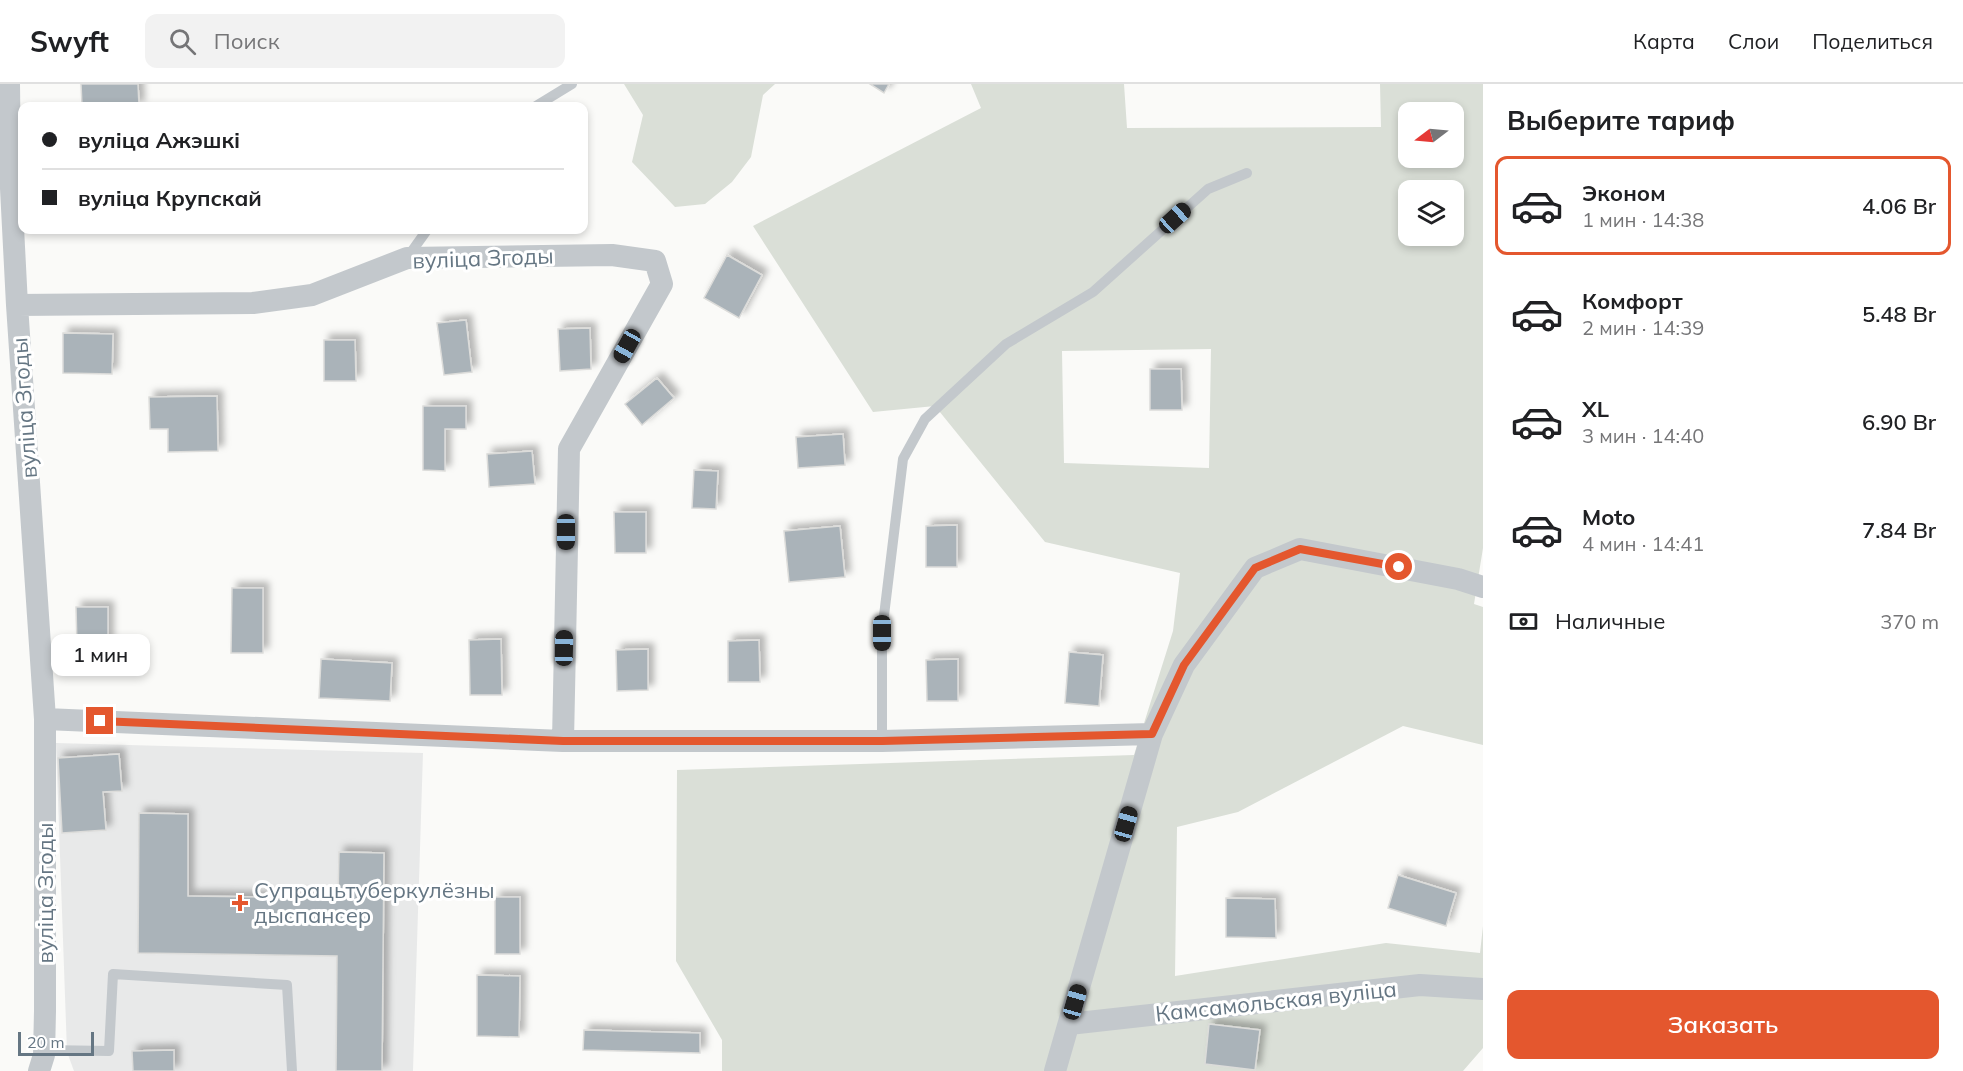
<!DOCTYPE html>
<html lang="ru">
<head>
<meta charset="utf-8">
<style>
  body { margin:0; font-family:Mulish,sans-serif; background:#f2f2f2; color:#202124; height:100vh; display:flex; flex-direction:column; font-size:22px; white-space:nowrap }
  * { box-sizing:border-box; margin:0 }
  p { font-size:20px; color:#757577 }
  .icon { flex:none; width:33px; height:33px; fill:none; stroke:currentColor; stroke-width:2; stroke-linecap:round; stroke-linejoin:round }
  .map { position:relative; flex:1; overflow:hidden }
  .panel { display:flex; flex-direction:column; background:#fff; width:480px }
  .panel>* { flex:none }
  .banner { position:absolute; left:18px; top:18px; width:570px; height:132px; border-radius:12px; box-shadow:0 3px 9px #0003; display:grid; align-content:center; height:132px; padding:0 24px; background:#fff }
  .needle { width:39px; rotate:254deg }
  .fabs { position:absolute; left:1398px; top:18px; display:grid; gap:12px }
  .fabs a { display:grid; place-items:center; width:66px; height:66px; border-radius:12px; background:#fff; box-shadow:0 3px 9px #0003; font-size:30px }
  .scale { position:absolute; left:18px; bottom:15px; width:76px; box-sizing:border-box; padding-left:6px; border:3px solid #657683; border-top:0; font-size:16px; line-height:21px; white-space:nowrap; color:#657683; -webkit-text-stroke:4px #fff; paint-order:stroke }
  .end { position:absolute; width:27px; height:27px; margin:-14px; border:8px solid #e4572e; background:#fff; box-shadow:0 0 0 3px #fff }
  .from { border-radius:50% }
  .bubble { position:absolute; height:42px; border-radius:12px; background:#fff; box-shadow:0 3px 9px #0003; font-size:20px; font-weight:600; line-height:42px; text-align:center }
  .car { position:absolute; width:18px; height:36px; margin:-18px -9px; border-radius:8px; box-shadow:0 0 4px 2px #0007; background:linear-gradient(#222 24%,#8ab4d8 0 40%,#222 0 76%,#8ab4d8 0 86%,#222 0) }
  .banner b { display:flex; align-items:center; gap:21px; height:57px; font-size:22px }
  .banner b+b { border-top:2px solid #e0e0e0 }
  .banner i { width:15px; height:15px; background:#202124 }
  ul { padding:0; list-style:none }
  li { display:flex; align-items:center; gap:18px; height:99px; margin:0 12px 9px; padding:0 12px; border:3px solid transparent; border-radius:12px }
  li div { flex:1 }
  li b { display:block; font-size:22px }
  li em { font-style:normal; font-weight:600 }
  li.current { border-color:#e4572e }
  li>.icon { width:54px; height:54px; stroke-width:1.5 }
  h2 { padding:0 24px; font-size:27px; line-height:72px }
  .pay { display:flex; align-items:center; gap:15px; height:66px; padding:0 24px; font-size:22px }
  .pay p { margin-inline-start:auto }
  .primary-button { display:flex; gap:12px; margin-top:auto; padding:12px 24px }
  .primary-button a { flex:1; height:69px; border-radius:12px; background:#e4572e; color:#fff; font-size:24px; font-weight:600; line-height:69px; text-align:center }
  header { display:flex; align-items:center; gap:36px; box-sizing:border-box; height:84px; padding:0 30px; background:#fff; border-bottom:2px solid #e0e0e0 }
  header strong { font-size:28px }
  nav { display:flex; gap:33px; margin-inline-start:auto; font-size:21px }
  .search { width:420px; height:54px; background:#f2f2f2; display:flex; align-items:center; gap:15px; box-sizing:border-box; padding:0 21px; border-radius:12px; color:#757577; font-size:22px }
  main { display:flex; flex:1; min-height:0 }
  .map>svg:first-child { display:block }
  .built { fill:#e8e9e9 }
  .green { fill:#dadfd7; fill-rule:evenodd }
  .building { fill:#aab3b9; stroke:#dcdcda; stroke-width:1.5; filter:url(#shadow) }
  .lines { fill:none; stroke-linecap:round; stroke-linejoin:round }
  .service { stroke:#c3c8cc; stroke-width:10 }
  .minor { stroke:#c3c8cc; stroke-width:22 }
  .route { stroke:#e4572e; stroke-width:8 }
  .poi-dot { fill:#e4572e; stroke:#fff; stroke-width:2 }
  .labels { text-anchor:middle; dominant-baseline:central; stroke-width:6; stroke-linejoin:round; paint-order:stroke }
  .street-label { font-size:22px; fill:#657683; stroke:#fff }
  .poi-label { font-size:22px; fill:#657683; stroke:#fff; text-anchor:start }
</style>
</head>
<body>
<header>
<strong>Swyft</strong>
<div class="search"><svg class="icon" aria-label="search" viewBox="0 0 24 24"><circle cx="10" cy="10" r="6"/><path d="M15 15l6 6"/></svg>Поиск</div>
<nav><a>Карта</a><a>Слои</a><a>Поделиться</a></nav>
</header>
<main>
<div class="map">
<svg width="1483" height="987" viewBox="0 0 1483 987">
  <defs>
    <filter id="shadow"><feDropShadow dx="5.5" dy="-5.5" stdDeviation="3" flood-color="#0004"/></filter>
  </defs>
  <rect width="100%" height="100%" fill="#fafaf8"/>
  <path class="built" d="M56,659L423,669L413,987H74L67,968Z"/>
  <path class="green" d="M624,0H775L763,11L751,73L732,98L705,120L675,123L632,78L643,31Z
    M971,0H1124L1127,44L1381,43L1380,0H1483V464L1474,520L1483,523V661L1403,642L1238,728L1177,743L1175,892L1386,859L1480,869L1483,842V964L1463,987H722V956L676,877L677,686L1134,671L1173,547L1180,489L1045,458L935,322L873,328L753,142L981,24ZM1408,28H1454V74H1408ZM1408,106H1454V152H1408ZM1211,265L1209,384L1064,379L1062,267Z"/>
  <path class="building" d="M81,0H138L139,22H82Z
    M870,0H889L884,9Z
    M727,171L762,191L739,234L704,214Z
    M466,236L472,288L444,291L437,239Z
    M590,244L591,285L560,287L558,245Z
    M63,249L113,250L112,290L63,289Z
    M324,256H355L356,297H324Z
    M1150,285H1181L1182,326H1150Z
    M657,294L674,314L642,341L625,320Z
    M217,312L218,367L168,368V345H150L149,313Z
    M423,322H466V345H445V387L423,386Z
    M843,350L845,381L798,384L796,353Z
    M532,367L535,400L489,403L487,370Z
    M694,386L718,387L716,425L692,424Z
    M614,428H646V469H615Z
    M957,441V483H926V442Z
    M840,442L845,493L789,498L784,447Z
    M232,504H263V569H231Z
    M76,523H108V564H77Z
    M501,555L502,611H470L469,556Z
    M759,556L760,598H728V557Z
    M648,565V606L617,607L616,566Z
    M1069,568L1103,571L1099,622L1065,619Z
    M321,575L392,579L390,617L319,614Z
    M958,575V617H927L926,576Z
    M119,670L122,707L103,708L106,746L62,749L58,674Z
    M139,729L188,730V812L338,814L339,768L384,769L382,987H336L337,872L138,869Z
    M1398,791L1456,809L1446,842L1388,824Z
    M495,813H520V870H495Z
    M1226,814L1275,815L1276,854L1226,853Z
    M477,891L520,892L519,953L477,952Z
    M1209,940L1260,946L1255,986L1205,980Z
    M584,946L700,949V969L583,966Z
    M174,966V987H133L132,967Z"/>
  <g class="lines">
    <path class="service" d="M536,22L572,0
      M407,174L427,146
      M882,657V548L903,375L925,335L1006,260L1093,208L1208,105L1247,89
      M44,966L109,967L113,890L287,901L292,987"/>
    <path class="minor" d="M9,0L10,85L17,221
      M45,635L563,657H882L1152,650
      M1069,940L1420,901L1483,905
      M39,987L44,971L45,927V635L17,221L253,219L312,211L407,174L612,171L655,177L662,200L569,365L563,657
      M1055,987L1152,650L1184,581L1255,484L1300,465L1458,495L1483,503"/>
  </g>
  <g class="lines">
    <path class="route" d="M100,637L563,657H882L1152,650L1184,581L1255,484L1300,465L1399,483"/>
  </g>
  <path class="poi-dot" d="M237 810h6v6h6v6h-6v6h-6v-6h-6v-6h6z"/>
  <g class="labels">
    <g class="street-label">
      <text transform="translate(483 174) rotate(-2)">вуліца Згоды</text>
      <text transform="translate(24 324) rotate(-94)">вуліца Згоды</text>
      <text transform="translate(45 809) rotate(-90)">вуліца Згоды</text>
      <text transform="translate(1276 917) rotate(-6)">Камсамольская вуліца</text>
    </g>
    <g class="poi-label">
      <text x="254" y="806">Супрацьтуберкулёзны<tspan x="254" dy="25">дыспансер</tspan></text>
    </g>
  </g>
</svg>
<div class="fabs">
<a><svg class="needle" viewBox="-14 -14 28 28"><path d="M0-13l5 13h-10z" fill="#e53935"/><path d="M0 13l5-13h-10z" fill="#757577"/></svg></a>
<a><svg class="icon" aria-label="layers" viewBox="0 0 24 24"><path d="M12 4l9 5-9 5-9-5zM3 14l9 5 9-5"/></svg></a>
</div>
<div class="scale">20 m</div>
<i class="end from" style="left:1399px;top:483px"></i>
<i class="end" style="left:100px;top:637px"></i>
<div class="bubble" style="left:51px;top:550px;width:99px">1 мин</div>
<i class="car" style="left:1175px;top:134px;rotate:48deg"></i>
<i class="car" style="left:627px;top:262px;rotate:209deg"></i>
<i class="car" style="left:566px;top:448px;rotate:180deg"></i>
<i class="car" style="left:882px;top:549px;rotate:180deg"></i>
<i class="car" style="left:564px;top:564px;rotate:1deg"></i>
<i class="car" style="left:1126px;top:740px;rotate:16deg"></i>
<i class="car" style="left:1075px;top:918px;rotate:16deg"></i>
<div class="banner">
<b><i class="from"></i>вуліца Ажэшкі</b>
<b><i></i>вуліца Крупскай</b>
</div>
</div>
<section class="panel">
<h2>Выберите тариф</h2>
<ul>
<li class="current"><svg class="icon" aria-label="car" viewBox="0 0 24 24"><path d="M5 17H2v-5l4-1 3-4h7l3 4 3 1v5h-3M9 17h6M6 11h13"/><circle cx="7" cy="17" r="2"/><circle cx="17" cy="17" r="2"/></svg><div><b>Эконом</b><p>1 мин · 14:38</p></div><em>4.06 Br</em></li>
<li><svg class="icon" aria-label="car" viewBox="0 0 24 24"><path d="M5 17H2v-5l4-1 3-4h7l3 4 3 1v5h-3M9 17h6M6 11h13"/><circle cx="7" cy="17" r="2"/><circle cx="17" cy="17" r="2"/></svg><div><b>Комфорт</b><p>2 мин · 14:39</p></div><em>5.48 Br</em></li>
<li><svg class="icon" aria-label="car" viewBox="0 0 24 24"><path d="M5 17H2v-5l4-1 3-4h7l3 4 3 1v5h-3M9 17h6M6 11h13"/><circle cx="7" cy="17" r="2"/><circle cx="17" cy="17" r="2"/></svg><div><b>XL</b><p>3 мин · 14:40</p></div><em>6.90 Br</em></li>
<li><svg class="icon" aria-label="car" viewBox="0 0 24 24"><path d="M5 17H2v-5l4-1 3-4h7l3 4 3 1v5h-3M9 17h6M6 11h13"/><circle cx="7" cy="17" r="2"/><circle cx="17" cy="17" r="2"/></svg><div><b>Moto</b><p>4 мин · 14:41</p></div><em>7.84 Br</em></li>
</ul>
<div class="pay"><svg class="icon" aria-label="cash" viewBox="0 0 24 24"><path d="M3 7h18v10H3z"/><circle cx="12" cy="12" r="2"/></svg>Наличные<p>370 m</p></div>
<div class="primary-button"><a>Заказать</a></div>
</section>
</main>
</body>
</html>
